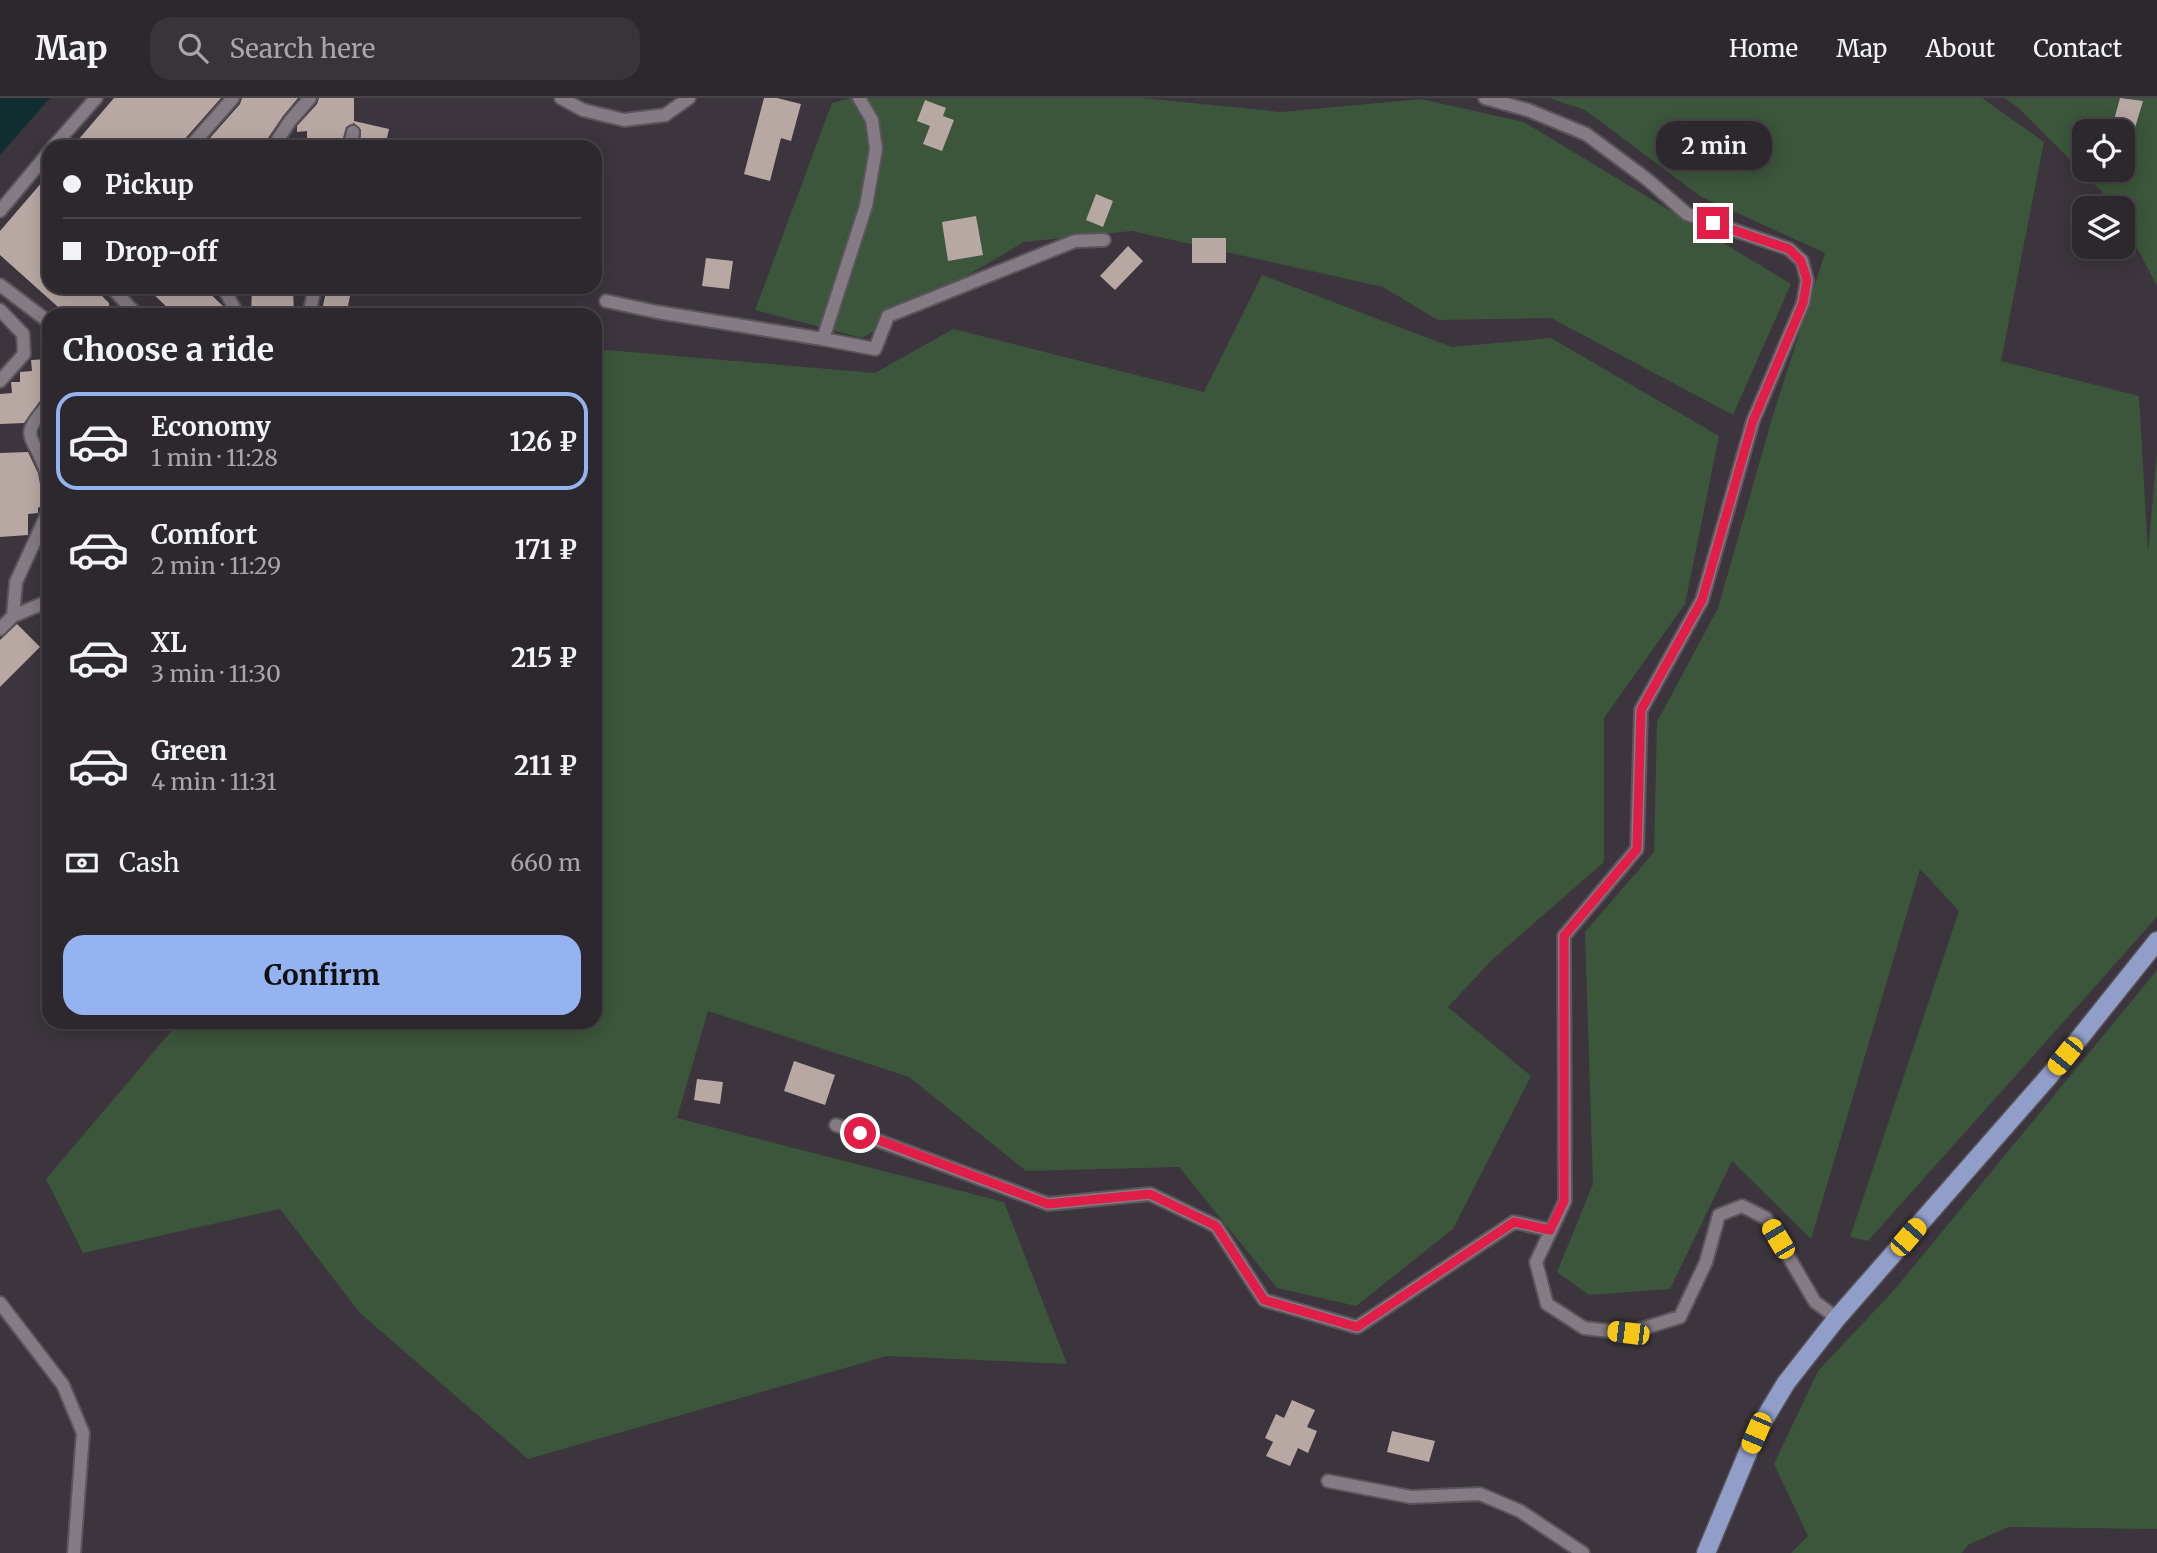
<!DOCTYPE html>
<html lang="en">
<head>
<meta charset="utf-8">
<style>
  body { margin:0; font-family:Merriweather,serif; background:#39343a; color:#f1f3f6; height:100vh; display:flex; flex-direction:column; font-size:26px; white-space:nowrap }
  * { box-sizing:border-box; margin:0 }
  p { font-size:23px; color:#a7a6aa }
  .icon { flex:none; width:38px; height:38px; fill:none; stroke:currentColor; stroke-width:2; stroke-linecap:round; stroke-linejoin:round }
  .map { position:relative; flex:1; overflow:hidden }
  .panel { position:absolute; left:42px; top:210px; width:560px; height:721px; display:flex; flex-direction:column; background:#2d282e; border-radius:21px; box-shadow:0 4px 18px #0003,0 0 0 2px #48444a }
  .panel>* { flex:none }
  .banner { position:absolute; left:42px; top:42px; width:560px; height:154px; border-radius:21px; box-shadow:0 4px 18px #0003,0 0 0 2px #48444a; display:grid; align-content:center; height:154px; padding:0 21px; background:#2d282e }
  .controls { position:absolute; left:2072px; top:21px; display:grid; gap:14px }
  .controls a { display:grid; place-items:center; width:63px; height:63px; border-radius:14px; background:#2d282e; box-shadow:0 4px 18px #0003,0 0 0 2px #48444a; font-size:35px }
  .end { position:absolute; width:32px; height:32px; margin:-16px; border:9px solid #e11d48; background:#fff; box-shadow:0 0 0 4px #fff }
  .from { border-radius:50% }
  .bubble { position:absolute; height:49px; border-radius:21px; background:#2d282e; box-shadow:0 4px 18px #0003,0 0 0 2px #48444a; font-size:23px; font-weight:700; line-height:49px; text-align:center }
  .car { position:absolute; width:21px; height:42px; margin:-21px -10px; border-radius:9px; box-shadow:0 0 5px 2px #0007; background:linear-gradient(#f5c518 24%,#345 0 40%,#f5c518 0 76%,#345 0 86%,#f5c518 0) }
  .banner b { display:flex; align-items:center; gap:24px; height:66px; font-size:26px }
  .banner b+b { border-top:2px solid #48444a }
  .banner i { width:18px; height:18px; background:#f1f3f6 }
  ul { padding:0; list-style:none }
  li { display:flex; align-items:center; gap:21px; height:98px; margin:0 14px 10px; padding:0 7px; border:4px solid transparent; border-radius:21px }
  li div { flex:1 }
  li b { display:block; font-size:26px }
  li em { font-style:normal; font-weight:700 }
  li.current { border-color:#95b2f1 }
  li>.icon { width:63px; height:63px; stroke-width:1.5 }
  h2 { padding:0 21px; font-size:32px; line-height:84px }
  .pay { display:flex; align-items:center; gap:18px; height:77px; padding:0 21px; font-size:26px }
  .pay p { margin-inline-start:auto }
  .primary-button { display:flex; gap:14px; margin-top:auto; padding:14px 21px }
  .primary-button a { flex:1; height:80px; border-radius:21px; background:#95b2f1; color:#111; font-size:28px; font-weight:700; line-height:80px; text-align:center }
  header { display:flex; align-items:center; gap:42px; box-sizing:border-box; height:98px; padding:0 35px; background:#2d282e; border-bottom:2px solid #48444a }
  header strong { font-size:33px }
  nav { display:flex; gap:38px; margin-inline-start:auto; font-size:24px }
  .search { width:490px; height:63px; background:#39343a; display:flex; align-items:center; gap:18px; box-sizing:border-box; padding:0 24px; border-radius:21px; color:#a7a6aa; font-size:26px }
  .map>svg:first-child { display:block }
  .green { fill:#3b563a; fill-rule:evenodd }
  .water { fill:#102e30 }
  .building { fill:#b7a8a4 }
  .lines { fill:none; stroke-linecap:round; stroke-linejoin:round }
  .service-casing { stroke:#5a545b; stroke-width:16 }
  .primary-casing { stroke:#5a545b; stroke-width:21 }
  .service { stroke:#847b84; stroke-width:12 }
  .primary { stroke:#919eca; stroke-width:18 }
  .route { stroke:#e11d48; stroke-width:9 }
</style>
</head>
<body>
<header>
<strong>Map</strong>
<div class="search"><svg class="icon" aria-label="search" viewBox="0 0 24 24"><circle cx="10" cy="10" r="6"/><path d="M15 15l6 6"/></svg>Search here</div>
<nav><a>Home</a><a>Map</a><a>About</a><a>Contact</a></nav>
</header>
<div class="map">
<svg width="2157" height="1455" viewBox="0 0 2157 1455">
  <rect width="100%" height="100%" fill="#3c353d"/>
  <path class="green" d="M850,0H1143L1281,14L1421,1L1524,24L1791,186L1733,317L1551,220L1438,222L1383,189L1132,133L1024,144L862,240L755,212L832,5Z
    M1549,0H1982L2044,44L2001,263L2139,298L2148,455L2157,354V819L1868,1143L1850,1139L1959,813L1920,771L1811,1141L1732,1063L1670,1191L1589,1197L1557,1174L1593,1086L1585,834L1654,754L1657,624L1718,510L1773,317L1825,155L1700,98L1585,12Z
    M2005,0H2157V188L2123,123V110H2116L2113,105L2020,11ZM2084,33H2123V72H2084Z
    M1262,177L1452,249L1551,240L1719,338L1685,506L1604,620V764L1493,861L1448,909L1531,978L1453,1131L1356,1208L1277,1190L1179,1069L1026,1073L909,979L708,913L677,1020L1004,1104L1067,1266L887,1258L528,1361L360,1215L280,1111L83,1155L46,1081L179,924H595V251L875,275L953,231L1204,294Z
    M2157,872V1431L2008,1429L1968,1447L1962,1455H1791L1808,1438L1774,1366L1818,1273L1895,1191Z"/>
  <path class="water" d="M0,0H50L0,57Z"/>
  <path class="building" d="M114,0H221L183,43L181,49H72Z
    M242,0H298L283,18L262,49H202L240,6Z
    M319,0H354V23L389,31L385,49H360L361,32L354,25L346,29L341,48L307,49V33L297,34V28L317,6Z
    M764,0H777L801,6L791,43L781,40L770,83L744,76Z
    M2120,0L2143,3L2134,33H2111Z
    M925,2L946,10L943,18L954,22L942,53L923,46L930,28L917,23Z
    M49,76V189H93L109,205L110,217H67L0,157V133Z
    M1096,96L1113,103L1103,129L1086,122Z
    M976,118L983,157L948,163L942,124Z
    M1192,140H1226V165H1192Z
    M1128,148L1143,163L1115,192L1100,178Z
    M706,160L733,163L729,191L702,188Z
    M146,189H203L224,209L228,217H175Z
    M252,189H293L294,216L251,217Z
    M327,189H352L346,217H321Z
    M49,261V297L42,300L24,325L0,326V296L12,295L11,284H20V274L32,273L31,262Z
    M28,354L38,375L42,397L49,401V403L38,410V415L28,416V437L0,439V355Z
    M17,526L40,549L0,589V542Z
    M794,963L835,977L825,1007L784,993Z
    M697,981L723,984L720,1006L694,1002Z
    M1292,1302L1315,1312L1307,1329L1317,1333L1308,1355L1298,1350L1290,1368L1266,1358L1273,1344L1265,1340L1276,1316L1284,1320Z
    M1392,1333L1435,1343L1429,1364L1387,1354Z"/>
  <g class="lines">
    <defs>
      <path id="service" d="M561,0L583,12L624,22L665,17L689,0
        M859,0L872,22L876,51L866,108L823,241L875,251L888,218L1075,143L1104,142
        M1485,0L1528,12L1586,36L1648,82L1687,116L1789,151L1802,163L1807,182L1803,205L1753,323L1702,502L1641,612L1637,751L1564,838L1565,1103L1536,1164L1547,1206L1584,1230L1628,1235L1680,1219L1706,1164L1719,1117L1742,1108L1766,1120L1815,1204L1837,1220
        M53,49L96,0
        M190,49L233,0
        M273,49L290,23L310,0
        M350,49L353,34
        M0,113L49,54
        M0,187L49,224
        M111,189L137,217
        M223,189L238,217
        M606,203L657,214L823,241
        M0,212L23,236L24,256L0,283
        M309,217L315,189
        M49,306C18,339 32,335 45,370C48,376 48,385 49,392
        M13,518L16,484L49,412
        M0,531L13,518L49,503
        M836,1027L1048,1106L1150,1096L1216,1128L1264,1202L1357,1229L1514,1124L1550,1132
        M0,1205L63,1287L83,1335L74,1455
        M1328,1383L1411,1399L1480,1396L1520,1413L1583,1455"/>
      <path id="primary" d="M1706,1455L1756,1335L1786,1285L1837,1220L2050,977L2157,843"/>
    </defs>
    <use href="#service" class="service-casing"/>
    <use href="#primary" class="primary-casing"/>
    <use href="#service" class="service"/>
    <use href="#primary" class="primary"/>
  </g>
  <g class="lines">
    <path class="route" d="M860,1035L1048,1106L1150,1096L1216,1128L1264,1202L1357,1229L1514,1124L1550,1132L1564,1103V838L1637,751L1641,612L1702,502L1753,323L1803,205L1807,182L1801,163L1789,151L1713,125"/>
  </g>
</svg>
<div class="controls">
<a><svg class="icon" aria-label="locate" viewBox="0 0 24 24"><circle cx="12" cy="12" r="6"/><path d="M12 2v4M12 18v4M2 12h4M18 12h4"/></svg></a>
<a><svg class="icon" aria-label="layers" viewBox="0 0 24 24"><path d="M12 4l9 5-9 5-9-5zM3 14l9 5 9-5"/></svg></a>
</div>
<i class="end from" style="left:860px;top:1035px"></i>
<i class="end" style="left:1713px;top:125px"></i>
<div class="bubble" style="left:1656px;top:23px;width:116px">2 min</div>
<i class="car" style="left:2065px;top:958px;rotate:219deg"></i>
<i class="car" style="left:1908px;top:1139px;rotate:41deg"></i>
<i class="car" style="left:1778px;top:1141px;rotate:329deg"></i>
<i class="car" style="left:1628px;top:1235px;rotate:277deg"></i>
<i class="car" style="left:1756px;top:1335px;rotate:203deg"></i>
<div class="banner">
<b><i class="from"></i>Pickup</b>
<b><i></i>Drop-off</b>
</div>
<section class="panel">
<h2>Choose a ride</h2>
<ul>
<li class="current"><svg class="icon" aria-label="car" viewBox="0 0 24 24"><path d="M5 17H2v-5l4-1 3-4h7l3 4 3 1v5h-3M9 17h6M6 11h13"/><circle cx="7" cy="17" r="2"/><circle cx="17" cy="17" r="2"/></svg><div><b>Economy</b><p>1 min · 11:28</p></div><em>126 ₽</em></li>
<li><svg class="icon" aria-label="car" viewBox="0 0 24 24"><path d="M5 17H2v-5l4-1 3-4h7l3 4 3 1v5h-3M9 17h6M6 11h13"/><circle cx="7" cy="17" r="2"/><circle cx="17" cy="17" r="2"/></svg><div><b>Comfort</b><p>2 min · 11:29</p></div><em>171 ₽</em></li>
<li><svg class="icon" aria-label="car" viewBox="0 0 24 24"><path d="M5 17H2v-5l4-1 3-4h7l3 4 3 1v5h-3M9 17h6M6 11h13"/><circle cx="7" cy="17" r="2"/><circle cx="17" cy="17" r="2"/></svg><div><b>XL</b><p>3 min · 11:30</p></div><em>215 ₽</em></li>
<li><svg class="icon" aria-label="car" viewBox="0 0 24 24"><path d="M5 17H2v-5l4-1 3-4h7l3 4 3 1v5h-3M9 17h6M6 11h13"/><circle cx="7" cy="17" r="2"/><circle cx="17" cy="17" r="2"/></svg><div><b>Green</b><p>4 min · 11:31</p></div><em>211 ₽</em></li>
</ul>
<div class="pay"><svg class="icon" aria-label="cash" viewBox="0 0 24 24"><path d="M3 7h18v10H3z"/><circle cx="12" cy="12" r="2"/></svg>Cash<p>660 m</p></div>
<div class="primary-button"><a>Confirm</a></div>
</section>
</div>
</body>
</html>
